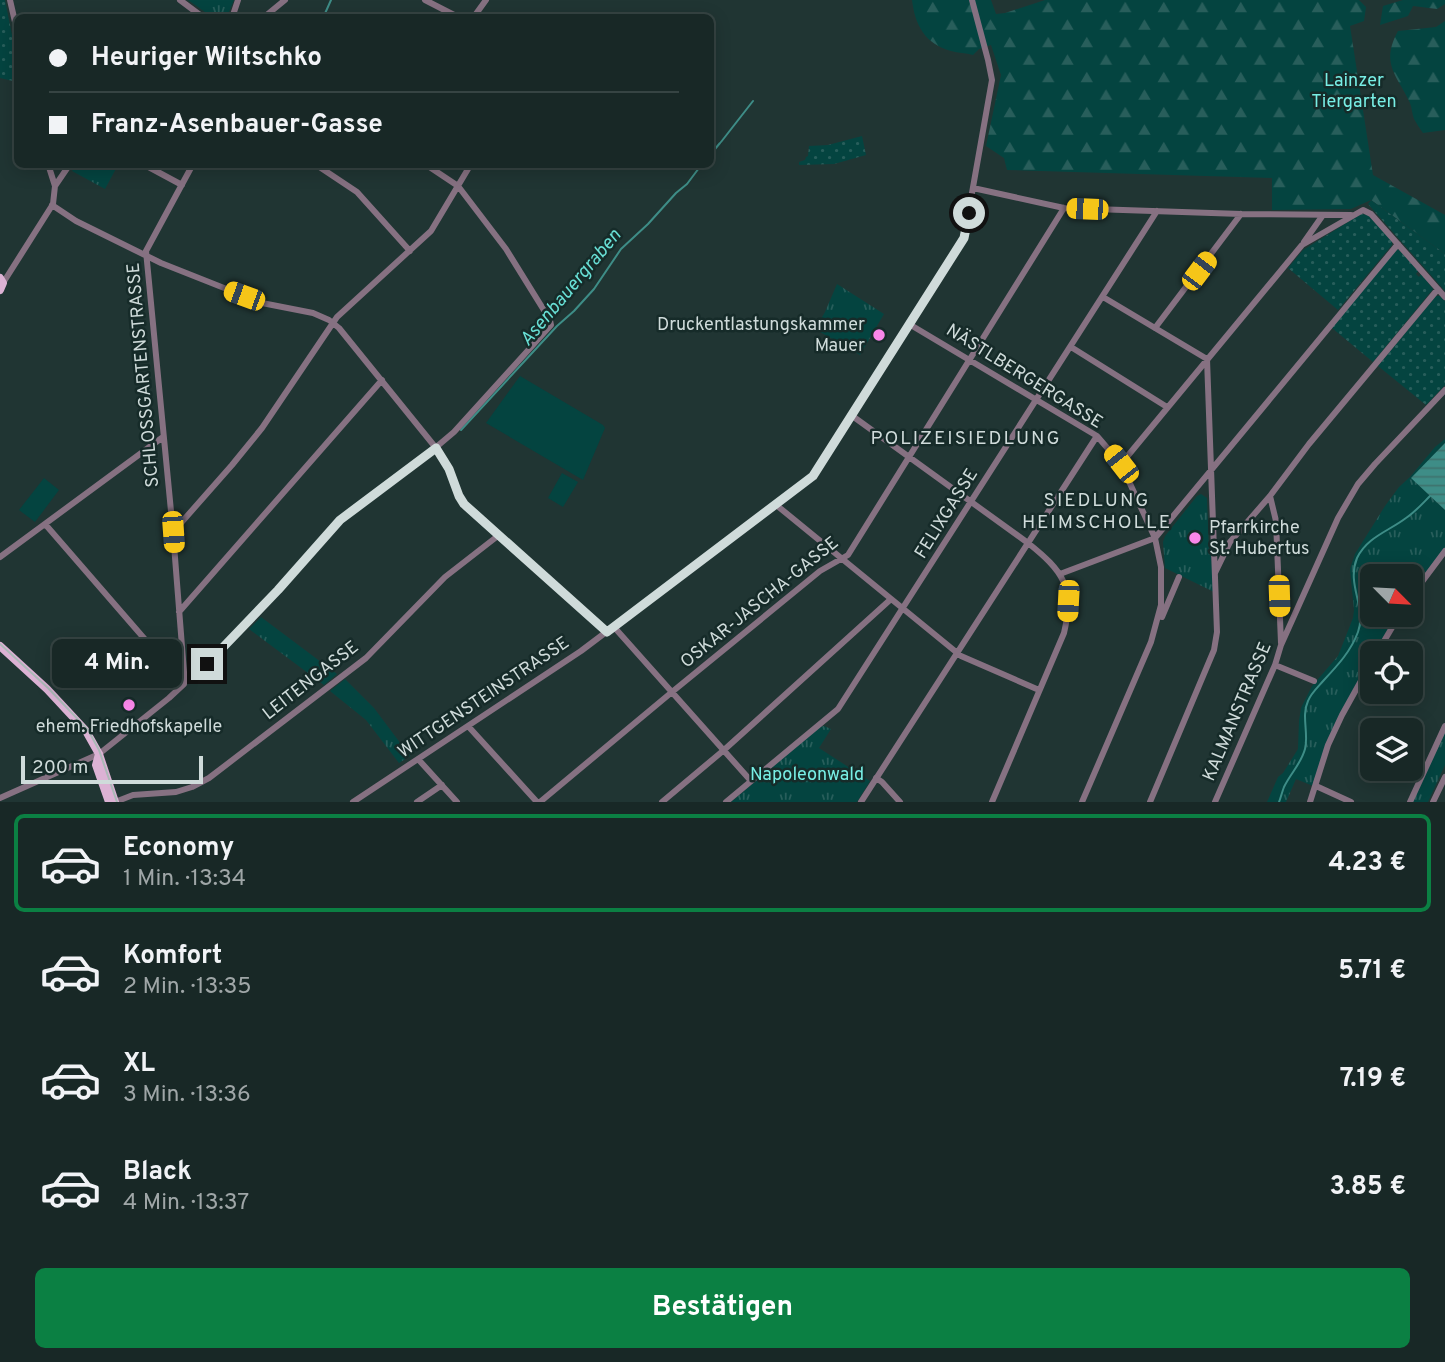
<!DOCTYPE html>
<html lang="de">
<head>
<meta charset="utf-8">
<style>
  body { margin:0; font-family:Overpass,sans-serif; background:#253432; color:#f1f3f6; height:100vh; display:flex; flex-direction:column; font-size:26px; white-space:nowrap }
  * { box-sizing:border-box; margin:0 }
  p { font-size:23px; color:#9fa6a7 }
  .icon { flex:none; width:38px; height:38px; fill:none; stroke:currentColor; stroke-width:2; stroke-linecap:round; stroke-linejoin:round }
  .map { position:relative; height:802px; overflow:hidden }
  .side { display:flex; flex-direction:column; background:#182826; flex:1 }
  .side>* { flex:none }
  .top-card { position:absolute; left:14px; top:14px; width:700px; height:154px; border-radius:10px; box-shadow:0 4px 18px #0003,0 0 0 2px #364443; display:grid; align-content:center; height:154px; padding:0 35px; background:#182826 }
  .needle { width:46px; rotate:114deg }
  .tools { position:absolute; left:1360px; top:564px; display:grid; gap:14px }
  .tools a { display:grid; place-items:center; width:63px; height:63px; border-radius:10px; background:#182826; box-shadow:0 4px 18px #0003,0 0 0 2px #364443; font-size:35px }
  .scale { position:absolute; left:21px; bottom:18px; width:182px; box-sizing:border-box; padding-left:7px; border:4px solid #cfdbda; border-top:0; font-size:19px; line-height:24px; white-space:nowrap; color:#cfdbda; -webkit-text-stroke:5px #162b29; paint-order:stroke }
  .end { position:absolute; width:32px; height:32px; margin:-16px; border:9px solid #cfdbda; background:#111; box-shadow:0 0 0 4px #111 }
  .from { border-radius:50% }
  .bubble { position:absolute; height:49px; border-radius:10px; background:#182826; box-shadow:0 4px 18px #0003,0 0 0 2px #364443; font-size:23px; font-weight:700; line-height:49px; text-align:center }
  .car { position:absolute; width:21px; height:42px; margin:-21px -10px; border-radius:9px; box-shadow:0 0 5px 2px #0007; background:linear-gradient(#f5c518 24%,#345 0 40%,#f5c518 0 76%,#345 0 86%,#f5c518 0) }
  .top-card b { display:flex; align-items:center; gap:24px; height:66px; font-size:26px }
  .top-card b+b { border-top:2px solid #364443 }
  .top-card i { width:18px; height:18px; background:#f1f3f6 }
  ul { padding:12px 0 0; list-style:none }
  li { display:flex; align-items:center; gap:21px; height:98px; margin:0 14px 10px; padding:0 21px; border:4px solid transparent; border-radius:10px }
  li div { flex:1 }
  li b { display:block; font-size:26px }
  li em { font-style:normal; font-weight:700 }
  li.current { border-color:#0b8043 }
  li>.icon { width:63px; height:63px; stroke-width:1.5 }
  .button { display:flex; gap:14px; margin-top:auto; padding:14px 35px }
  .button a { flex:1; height:80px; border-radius:10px; background:#0b8043; color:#fff; font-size:28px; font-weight:700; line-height:80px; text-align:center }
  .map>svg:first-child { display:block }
  .grass { fill:url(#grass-tufts) }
  .forest { fill:url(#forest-firs) }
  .garden { fill:url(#garden-dots) }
  .pitch { fill:#044440 }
  .water { fill:url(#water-rules) }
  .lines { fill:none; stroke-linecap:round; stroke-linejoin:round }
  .stream { stroke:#3e8d87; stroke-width:2 }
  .minor { stroke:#867182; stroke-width:6 }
  .major { stroke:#dcb2d4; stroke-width:8 }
  .tram { stroke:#abb9b7; stroke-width:2 }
  .route { stroke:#cfdbda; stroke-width:9 }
  .poi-dot { fill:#f987e9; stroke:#162b29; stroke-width:2.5 }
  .labels { text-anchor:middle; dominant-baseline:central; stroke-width:5; stroke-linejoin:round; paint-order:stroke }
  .park-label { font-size:18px; fill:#78eee5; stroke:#162b29 }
  .poi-label { font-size:18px; fill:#cfdbda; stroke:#162b29; text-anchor:end }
  .street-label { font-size:18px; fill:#cfdbda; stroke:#162b29 }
  .water-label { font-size:19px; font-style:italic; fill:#68dfd5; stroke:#162b29 }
  .neighbourhood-label { font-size:19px; letter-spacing:2px; fill:#cfdbda; stroke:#162b29 }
</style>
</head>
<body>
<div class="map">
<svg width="1445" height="802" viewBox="0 0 1445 802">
  <defs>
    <pattern id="grass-tufts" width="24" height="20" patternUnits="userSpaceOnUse" patternTransform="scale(1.75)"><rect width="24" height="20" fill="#044440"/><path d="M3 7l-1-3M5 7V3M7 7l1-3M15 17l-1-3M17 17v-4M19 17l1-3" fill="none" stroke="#285e5b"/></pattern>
    <pattern id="forest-firs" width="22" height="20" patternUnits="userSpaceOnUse" patternTransform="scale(1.75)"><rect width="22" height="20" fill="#044440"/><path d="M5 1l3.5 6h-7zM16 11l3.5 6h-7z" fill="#285e5b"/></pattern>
    <pattern id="garden-dots" width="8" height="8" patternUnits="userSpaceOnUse" patternTransform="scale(1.75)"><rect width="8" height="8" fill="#044440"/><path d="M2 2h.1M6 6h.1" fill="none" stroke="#285e5b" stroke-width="1.8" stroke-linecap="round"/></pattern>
    <pattern id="water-rules" width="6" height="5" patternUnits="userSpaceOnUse" patternTransform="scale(1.75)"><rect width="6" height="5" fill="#3e8d87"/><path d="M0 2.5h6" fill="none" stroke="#3e736e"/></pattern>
  </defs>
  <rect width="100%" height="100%" fill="#203533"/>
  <path class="grass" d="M188,0H234L227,17H212Z
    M77,164H118V165L105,189L72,171Z
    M837,284L884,314L860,355L815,329L825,312Z
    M1445,439V443L1412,478L1445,510V548L1411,594L1410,576H1372V614H1397L1374,653H1372V656L1328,738L1313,786L1296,779L1286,802H1267L1278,777L1283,773L1298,749L1299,721L1301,708L1312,686L1338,656L1353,618L1354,610L1350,569L1355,554L1385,506L1399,487L1410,477L1435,447Z
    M1201,494L1207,498L1209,551L1211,554L1214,592L1165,568L1163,542L1165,536L1197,496Z
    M261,617L337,674L324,685L249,629Z
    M345,679L374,708L410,756L399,763L366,720L330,691Z
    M824,726L831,729L819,748L870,781L857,802H731L820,727Z
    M1445,730V765L1428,802H1412Z"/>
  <path class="forest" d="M912,0H991L996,14L1005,13L1045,0H1359L1366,7L1364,21L1350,26L1373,175L1445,215V254L1371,200L1351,209L1272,210V178L1007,170L1004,158L986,146L1001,75L991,45L979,49L973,55C966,53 958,53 951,51C925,44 915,25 912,0Z
    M1403,0H1445V4L1437,9L1413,6L1408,16L1380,25L1383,6Z
    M1445,21V130L1423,133C1420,129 1417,124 1414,119C1412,114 1412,108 1410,103C1397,75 1380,64 1398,31L1436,27Z"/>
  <path class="garden" d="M0,0H5L17,60V82L0,78Z
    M862,136L866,155L834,164L799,165V162L805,160L806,157L808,156L809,146L828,145Z
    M1371,200L1445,254V291L1368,204Z
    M1361,214L1368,215L1392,241V245L1338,310L1288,268L1303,250Z
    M1397,249L1399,250L1418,271L1416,274L1419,277L1421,274L1433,289L1373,362L1332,328Z
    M1436,296H1440L1445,301V385L1426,405L1378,366Z"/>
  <path class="pitch" d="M520,376L603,425L605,428L583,480L486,423Z
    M562,473L578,482L563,507L548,498Z
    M44,478L59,490L35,522L19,510Z"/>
  <path class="water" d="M1445,443V510L1411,478Z"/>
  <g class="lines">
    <path class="stream" d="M323,18L331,0
      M721,142L753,101
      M710,155L720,143
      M461,430L557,326L574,311L594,289L621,249L648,224L676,193L687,184L702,164
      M1279,802C1281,797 1282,792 1284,787C1290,774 1301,764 1305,749C1309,734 1301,716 1308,701C1311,693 1318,687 1324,680C1338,665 1351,651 1358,632C1367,607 1346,585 1357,558C1367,537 1389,531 1406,518C1415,512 1422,504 1430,496"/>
    <path class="minor" d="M10,0L18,35
      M180,0L204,18
      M425,0L460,18
      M232,18L238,0
      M263,18L285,0
      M473,18L486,0
      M143,164L182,185
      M315,164L357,192L410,251
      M55,186L70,164
      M973,188L1064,208L1241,214L1351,215
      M52,205L76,221L161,263L262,303L313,313L329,320L339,328L436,448L449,469L459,496L464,504L607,632
      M1304,242L1323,215
      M3,283L53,204L55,186L48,164
      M1103,297L1207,359L1217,632L1214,650L1150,802
      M909,324L1097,436L1121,464L1155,538L1161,567V605L1151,642L1082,802
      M1155,328L1241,214
      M1071,347L1167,407
      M851,415L1028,543C1063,571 1075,587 1064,633L992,802
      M1121,464L1302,245L1363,210L1371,214L1445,297
      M1270,496L1276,521L1281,643
      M775,504L961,656L1039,690
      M45,524L175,674L184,679
      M173,532L232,465L262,428L337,317L431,231L471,164
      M0,557L163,437
      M1215,573L1230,542L1270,496L1309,444L1438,289
      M1060,574L1155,538L1398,244
      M1410,598L1445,551
      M179,612L382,380
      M1162,617L1179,577
      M614,627L751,781
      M1377,653L1400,614
      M1275,665L1314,681
      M184,679L191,681L195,676L278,590L339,520L428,454L454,432L551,325L550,320L506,249L458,186L425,164
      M468,726L537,802
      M418,759L457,802
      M876,778L882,782L900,802
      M1316,786L1351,802
      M0,798L99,754L169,698L184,684V672L173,532L146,251L193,164
      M115,802L133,795L176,792L192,787L209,778L366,658L445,577L499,535
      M353,802L581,651L813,476L964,238L992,80L988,60L972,0
      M417,802L442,785
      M540,802L672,692L820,571L848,555L1064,208
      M662,802L724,750L891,599
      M726,802L838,709L1157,211
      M861,802L1097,436
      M1215,802L1275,665L1281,645L1338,518L1358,484L1375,464L1445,390
      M1310,802L1328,745L1342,715L1372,661
      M1410,802L1445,726
      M1433,802L1445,777"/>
    <path class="major" d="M0,278L3,283L0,290
      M0,646L47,689L86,731L99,754L115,802
      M99,754L96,765L109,802"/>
    <path class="tram" d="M0,644L48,688L88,730L99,750L117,802"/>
  </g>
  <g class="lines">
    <path class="route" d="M207,664L278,590L340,520L436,448L449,469L459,496L464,504L607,632L813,476L964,238L969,213"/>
  </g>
  <g class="poi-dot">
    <circle cx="879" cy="335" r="7"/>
    <circle cx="1195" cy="538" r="7"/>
    <circle cx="129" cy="705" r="7"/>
  </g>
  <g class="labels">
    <g class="park-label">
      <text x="1354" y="81">Lainzer<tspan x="1354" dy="21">Tiergarten</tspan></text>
      <text x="807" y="775">Napoleonwald</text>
    </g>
    <g class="poi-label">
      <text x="865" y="325">Druckentlastungskammer<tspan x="865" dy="21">Mauer</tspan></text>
      <text x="1209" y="528" text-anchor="start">Pfarrkirche<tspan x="1209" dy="21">St. Hubertus</tspan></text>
      <text x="129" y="727" text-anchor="middle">ehem. Friedhofskapelle</text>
    </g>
    <g class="street-label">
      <text transform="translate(144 375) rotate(-95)">SCHLOSSGARTENSTRASSE</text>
      <text transform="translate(1024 377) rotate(32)">NÄSTLBERGERGASSE</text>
      <text transform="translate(947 514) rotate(-58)">FELIXGASSE</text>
      <text transform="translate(760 603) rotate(-39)">OSKAR-JASCHA-GASSE</text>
      <text transform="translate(311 681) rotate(-38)">LEITENGASSE</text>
      <text transform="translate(484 698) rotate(-34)">WITTGENSTEINSTRASSE</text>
      <text transform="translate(1238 712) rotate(-67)">KALMANSTRASSE</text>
    </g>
    <g class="water-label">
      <text transform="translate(571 288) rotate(-50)">Asenbauergraben</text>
    </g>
    <g class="neighbourhood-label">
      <text x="966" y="439">POLIZEISIEDLUNG</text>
      <text x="1097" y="501">SIEDLUNG<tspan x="1097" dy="22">HEIMSCHOLLE</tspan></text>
    </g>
  </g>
</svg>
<div class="tools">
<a><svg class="needle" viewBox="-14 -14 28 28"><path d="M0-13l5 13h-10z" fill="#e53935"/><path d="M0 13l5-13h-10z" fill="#9fa6a7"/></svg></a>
<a><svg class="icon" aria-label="locate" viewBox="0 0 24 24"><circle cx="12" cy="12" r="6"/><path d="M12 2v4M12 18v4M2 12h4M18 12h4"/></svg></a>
<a><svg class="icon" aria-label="layers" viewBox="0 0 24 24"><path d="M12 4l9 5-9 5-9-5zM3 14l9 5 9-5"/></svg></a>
</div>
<div class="scale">200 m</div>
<i class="end from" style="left:969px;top:213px"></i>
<i class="end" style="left:207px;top:664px"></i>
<div class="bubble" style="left:52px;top:639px;width:130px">4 Min.</div>
<i class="car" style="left:1087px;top:209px;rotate:272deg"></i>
<i class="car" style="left:1199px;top:271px;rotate:37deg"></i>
<i class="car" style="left:244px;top:296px;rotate:290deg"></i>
<i class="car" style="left:1121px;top:464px;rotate:322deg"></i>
<i class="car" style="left:173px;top:532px;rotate:176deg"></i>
<i class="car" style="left:1279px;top:596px;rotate:178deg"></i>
<i class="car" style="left:1068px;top:601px;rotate:183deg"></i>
<div class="top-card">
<b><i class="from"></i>Heuriger Wiltschko</b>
<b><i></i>Franz-Asenbauer-Gasse</b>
</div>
</div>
<section class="side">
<ul>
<li class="current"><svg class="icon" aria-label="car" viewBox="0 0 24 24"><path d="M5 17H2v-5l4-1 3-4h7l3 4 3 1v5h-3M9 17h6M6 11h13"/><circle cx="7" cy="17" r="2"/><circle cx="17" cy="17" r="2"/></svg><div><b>Economy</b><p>1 Min. · 13:34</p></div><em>4.23 €</em></li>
<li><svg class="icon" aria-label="car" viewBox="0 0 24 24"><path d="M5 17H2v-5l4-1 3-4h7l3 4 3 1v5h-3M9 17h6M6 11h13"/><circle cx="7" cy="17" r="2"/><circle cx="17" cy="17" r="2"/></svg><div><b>Komfort</b><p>2 Min. · 13:35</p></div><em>5.71 €</em></li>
<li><svg class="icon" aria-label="car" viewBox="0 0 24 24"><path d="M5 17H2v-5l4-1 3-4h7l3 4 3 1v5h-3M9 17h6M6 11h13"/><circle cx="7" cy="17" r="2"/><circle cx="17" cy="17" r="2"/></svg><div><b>XL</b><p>3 Min. · 13:36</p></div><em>7.19 €</em></li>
<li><svg class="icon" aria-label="car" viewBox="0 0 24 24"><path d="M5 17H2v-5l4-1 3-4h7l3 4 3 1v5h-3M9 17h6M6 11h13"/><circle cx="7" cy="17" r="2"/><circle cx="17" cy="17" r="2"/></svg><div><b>Black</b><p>4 Min. · 13:37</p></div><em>3.85 €</em></li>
</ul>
<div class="button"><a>Bestätigen</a></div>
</section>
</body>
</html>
